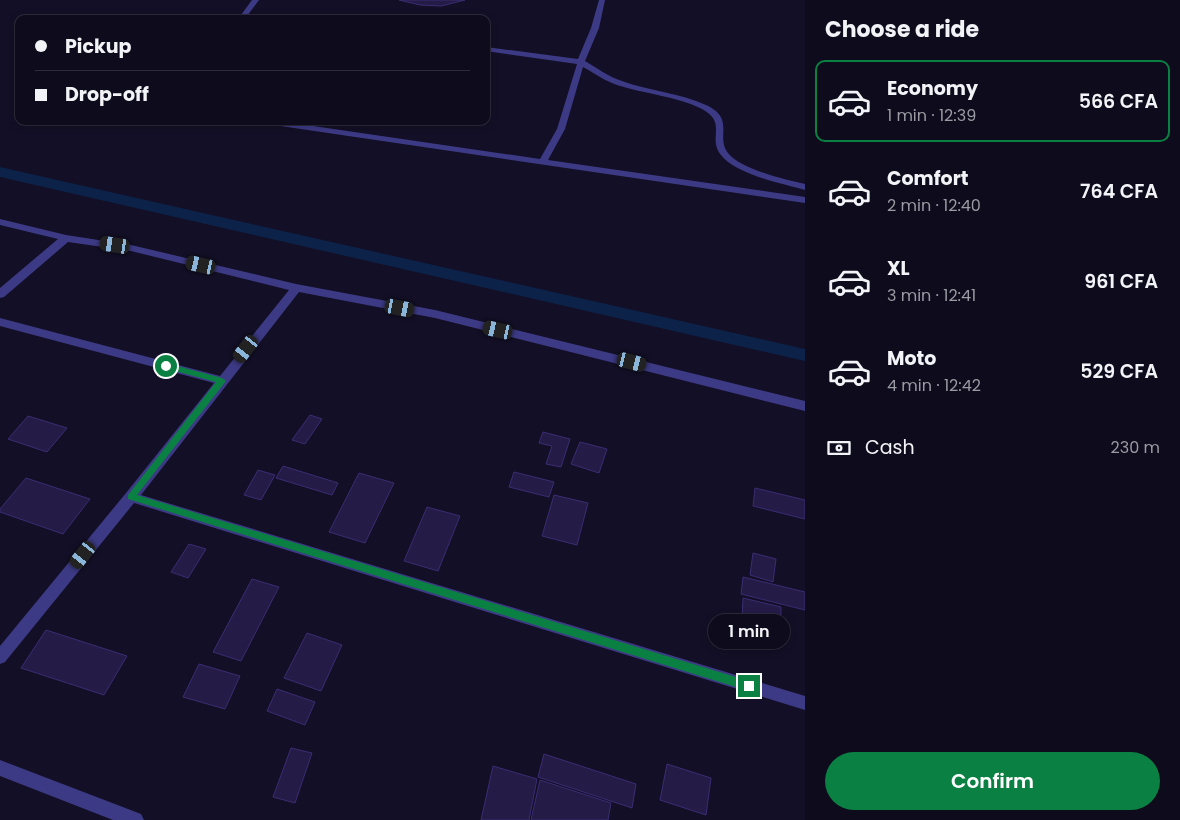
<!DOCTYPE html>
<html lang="en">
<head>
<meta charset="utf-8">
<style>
  body { margin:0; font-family:Poppins,sans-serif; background:#171425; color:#f1f3f6; height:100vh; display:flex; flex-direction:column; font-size:19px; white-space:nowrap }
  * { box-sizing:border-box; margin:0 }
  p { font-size:16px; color:#9b9ba3 }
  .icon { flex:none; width:28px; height:28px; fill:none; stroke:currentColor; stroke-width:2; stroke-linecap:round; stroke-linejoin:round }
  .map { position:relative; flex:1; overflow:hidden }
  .sheet { display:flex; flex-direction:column; background:#0e0b1c; width:375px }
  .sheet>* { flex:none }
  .top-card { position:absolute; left:15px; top:15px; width:475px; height:110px; border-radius:10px; box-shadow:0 2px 8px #0003,0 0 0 1px #2e2b3b; display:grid; align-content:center; height:110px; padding:0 20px; background:#0e0b1c }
  .end { position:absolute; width:22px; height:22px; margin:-11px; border:6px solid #0b8043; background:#fff; box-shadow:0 0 0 2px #fff }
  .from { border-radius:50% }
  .bubble { position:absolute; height:35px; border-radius:18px; background:#0e0b1c; box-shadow:0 2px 8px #0003,0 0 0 1px #2e2b3b; font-size:16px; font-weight:600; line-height:35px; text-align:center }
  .car { position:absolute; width:15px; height:30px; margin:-15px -8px; border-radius:6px; box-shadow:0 0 4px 1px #0007; background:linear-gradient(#222 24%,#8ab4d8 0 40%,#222 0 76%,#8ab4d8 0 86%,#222 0) }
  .top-card b { display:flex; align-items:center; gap:18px; height:48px; font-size:19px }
  .top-card b+b { border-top:1px solid #2e2b3b }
  .top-card i { width:12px; height:12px; background:#f1f3f6 }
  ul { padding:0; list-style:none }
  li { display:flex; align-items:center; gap:15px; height:82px; margin:0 10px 8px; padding:0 10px; border:2px solid transparent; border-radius:10px }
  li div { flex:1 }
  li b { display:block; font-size:19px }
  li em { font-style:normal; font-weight:600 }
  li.current { border-color:#0b8043 }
  li>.icon { width:45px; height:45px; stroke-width:1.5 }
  h2 { padding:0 20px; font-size:22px; line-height:60px }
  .pay { display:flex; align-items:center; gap:12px; height:55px; padding:0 20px; font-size:19px }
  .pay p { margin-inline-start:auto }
  .cta { display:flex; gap:10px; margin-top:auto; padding:10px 20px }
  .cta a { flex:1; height:58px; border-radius:30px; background:#0b8043; color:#fff; font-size:20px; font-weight:600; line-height:58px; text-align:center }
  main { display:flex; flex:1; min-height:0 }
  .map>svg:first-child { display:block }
  .water { fill:#0c2248 }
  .building { fill:#241b47; stroke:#3b2d73 }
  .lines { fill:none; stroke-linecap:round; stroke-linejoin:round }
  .lane { fill:#3d3a85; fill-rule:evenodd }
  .street { fill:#3d3a85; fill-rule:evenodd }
  .route { fill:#0b8043 }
</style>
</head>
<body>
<main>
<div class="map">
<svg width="805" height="820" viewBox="0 0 805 820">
  <rect width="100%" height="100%" fill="#130f26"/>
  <path class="water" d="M0,167L805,349V361L0,177Z"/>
  <path class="building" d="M399,0H465L441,6L420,5Z
    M310,415L322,419L305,444L292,440Z
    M28,416L67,428L47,452L8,439Z
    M543,432L570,439L561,467L546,464L552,446L539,443Z
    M580,442L607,449L599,473L571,464Z
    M283,466L338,483L332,495L276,478Z
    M258,470L275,475L261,500L244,495Z
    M514,472L554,482L549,497L509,487Z
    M359,473L394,483L365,543L329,532Z
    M26,478L90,499L63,534L0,512V509Z
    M755,488L805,500V519L753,506Z
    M554,495L588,503L577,545L542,536Z
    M427,507L460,516L438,571L404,561Z
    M189,544L206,549L188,578L171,572Z
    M753,553L776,559L773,582L750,575Z
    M743,577L805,592V610L741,594Z
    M252,579L279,587L241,661L213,652Z
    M743,598L781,607L780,648L741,639Z
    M46,630L127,656L104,695L21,668Z
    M307,633L342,645L321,691L284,678Z
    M199,664L240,676L225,709L183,697Z
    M277,689L315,702L305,725L267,711Z
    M291,748L312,753L295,803L273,797Z
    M544,754L636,784L632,808L538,777Z
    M667,764L711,778L706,815L660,800Z
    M493,766L537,779L529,820H481Z
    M540,780L611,803L608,820H531Z"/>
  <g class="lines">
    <path class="lane" d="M252,0H259L247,16L260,19H238Z
      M599,0H605L599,28L585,61C597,68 609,77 622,81C649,91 680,93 706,105C736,119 715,136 728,153C740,169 786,180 805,184V190C783,184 735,174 721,155C707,138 728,123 702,109C676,96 644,94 617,85C605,81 594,73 583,67L565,129L548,160L805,197V203L260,123L256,121H279L540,159L557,129L577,64L486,51V47L578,59L591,28Z"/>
    <path class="street" d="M0,219L66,235L131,245L296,284L435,310L805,401V411L435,318L299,292L141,495L805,696V710L134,503L5,662L0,664V646L126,493L214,383L0,326V318L220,376L289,290L131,251L68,242L4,297L0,298V288L58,239L0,225Z
      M0,760L141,814L144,820H113L0,776Z"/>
  </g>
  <path class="route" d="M166,363L222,378L226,381L137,495L749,681L752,683V689L749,691L128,499V495L216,382L164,368L162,366Z"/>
</svg>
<i class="end from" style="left:166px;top:366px"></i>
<i class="end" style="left:749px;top:686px"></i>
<div class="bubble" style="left:708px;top:614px;width:82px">1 min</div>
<i class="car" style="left:115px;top:245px;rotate:279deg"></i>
<i class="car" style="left:201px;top:265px;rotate:283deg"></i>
<i class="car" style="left:400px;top:308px;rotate:101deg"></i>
<i class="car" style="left:498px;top:330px;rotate:283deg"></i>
<i class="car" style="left:246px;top:349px;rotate:218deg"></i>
<i class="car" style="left:632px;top:362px;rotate:104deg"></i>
<i class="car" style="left:83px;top:555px;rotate:219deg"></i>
<div class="top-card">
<b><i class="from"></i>Pickup</b>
<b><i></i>Drop-off</b>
</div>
</div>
<section class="sheet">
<h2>Choose a ride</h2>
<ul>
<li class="current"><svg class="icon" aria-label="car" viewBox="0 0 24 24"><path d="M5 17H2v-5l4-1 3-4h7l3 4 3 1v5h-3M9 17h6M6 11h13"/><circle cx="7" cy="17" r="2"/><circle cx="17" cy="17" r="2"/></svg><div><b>Economy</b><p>1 min · 12:39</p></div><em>566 CFA</em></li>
<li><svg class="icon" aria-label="car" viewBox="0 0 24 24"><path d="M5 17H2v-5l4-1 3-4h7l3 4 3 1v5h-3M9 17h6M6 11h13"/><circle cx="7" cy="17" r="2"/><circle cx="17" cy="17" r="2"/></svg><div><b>Comfort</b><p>2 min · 12:40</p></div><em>764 CFA</em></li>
<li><svg class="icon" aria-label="car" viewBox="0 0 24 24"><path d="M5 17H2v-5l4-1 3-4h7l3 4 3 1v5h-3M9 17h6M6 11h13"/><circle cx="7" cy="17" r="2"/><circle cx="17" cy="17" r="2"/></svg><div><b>XL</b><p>3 min · 12:41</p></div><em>961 CFA</em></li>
<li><svg class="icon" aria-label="car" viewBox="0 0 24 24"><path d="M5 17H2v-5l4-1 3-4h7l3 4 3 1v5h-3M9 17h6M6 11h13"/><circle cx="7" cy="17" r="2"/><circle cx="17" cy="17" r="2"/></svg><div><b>Moto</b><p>4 min · 12:42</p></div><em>529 CFA</em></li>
</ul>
<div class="pay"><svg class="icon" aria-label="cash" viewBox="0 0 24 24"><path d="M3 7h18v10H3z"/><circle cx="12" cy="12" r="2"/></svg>Cash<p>230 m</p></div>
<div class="cta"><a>Confirm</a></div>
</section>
</main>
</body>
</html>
